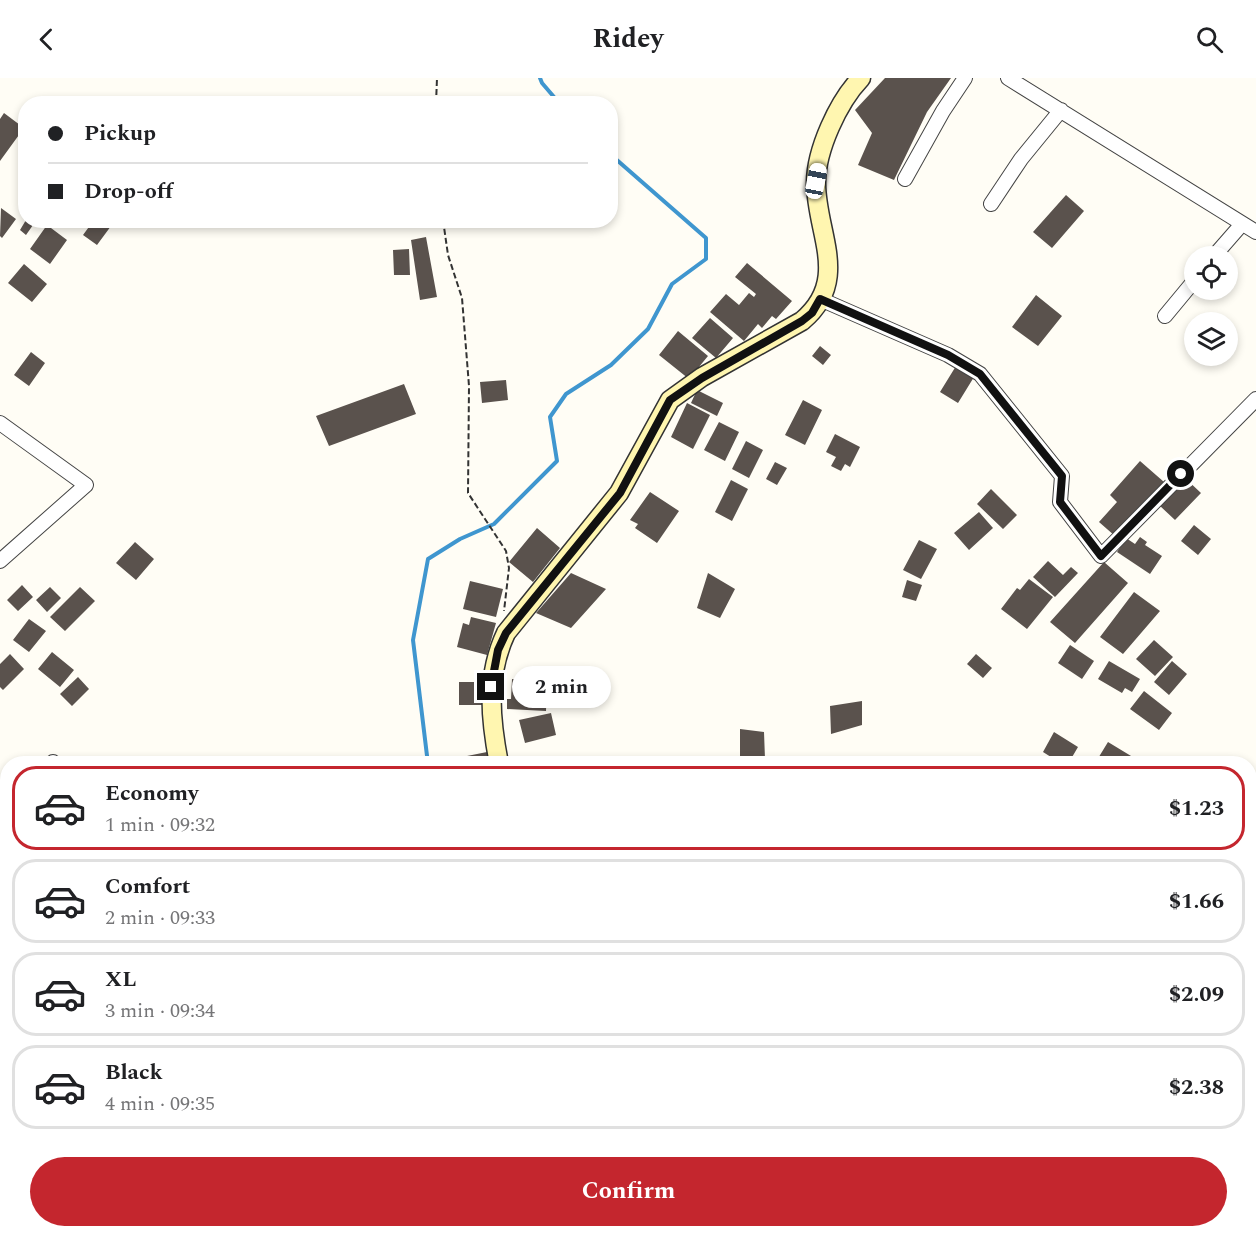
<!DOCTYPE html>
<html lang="en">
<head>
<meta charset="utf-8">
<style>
  body { margin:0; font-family:Spectral,serif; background:#f2f2f2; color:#202124; height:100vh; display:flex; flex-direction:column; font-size:22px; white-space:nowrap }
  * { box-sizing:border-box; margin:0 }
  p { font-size:20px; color:#757577 }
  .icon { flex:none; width:33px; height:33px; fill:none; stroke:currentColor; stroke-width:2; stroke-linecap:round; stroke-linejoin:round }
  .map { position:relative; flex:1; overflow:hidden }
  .panel { position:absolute; left:0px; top:678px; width:1257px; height:482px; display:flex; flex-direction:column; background:#fff; border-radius:24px 24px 0 0; box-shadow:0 3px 9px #0003 }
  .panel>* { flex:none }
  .hud { position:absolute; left:18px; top:18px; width:600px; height:132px; border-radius:24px; box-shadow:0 3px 9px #0003; display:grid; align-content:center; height:132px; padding:0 30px; background:#fff }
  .controls { position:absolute; left:1184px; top:168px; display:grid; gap:12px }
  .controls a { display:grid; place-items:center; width:54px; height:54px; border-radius:50%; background:#fff; box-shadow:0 3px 9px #0003; font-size:30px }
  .end { position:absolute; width:27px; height:27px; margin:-14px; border:8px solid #111; background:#fff; box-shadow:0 0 0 3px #fff }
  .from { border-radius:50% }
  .bubble { position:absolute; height:42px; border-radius:21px; background:#fff; box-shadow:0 3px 9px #0003; font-size:20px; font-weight:700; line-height:42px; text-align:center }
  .car { position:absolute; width:18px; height:36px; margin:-18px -9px; border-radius:8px; box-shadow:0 0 4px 2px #0007; background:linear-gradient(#fff 24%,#345 0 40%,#fff 0 76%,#345 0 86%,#fff 0) }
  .hud b { display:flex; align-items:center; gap:21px; height:57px; font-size:22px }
  .hud b+b { border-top:2px solid #e0e0e0 }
  .hud i { width:15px; height:15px; background:#202124 }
  ul { padding:10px 0 0; list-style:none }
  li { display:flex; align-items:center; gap:18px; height:84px; margin:0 12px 9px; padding:0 18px; border:3px solid #e0e0e0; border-radius:24px }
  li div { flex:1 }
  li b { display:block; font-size:22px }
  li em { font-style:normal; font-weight:700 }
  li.selected { border-color:#c4262e }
  li>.icon { width:54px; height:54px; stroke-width:1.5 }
  .button { display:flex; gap:12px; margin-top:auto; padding:12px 30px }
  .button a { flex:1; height:69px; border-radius:36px; background:#c4262e; color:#fff; font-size:24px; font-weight:700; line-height:69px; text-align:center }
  header { display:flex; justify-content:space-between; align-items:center; height:78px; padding:0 30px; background:#fff; font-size:27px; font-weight:700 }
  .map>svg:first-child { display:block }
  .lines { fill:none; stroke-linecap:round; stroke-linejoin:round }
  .stream { stroke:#3f96cf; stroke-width:4 }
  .building { fill:#5a524d }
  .minor-casing { stroke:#444; stroke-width:16 }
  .secondary-casing { stroke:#333; stroke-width:21 }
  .path { stroke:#333; stroke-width:2; stroke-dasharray:6 3; stroke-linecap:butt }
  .minor { stroke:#fff; stroke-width:14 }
  .secondary { stroke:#fff6b0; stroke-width:18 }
  .route { stroke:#111; stroke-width:8 }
</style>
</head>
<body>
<header><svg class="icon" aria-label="back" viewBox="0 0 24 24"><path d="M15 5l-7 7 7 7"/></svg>Ridey<svg class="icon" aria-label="search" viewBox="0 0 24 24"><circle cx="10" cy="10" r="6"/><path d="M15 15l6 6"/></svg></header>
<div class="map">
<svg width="1256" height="1159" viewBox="0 0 1256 1159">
  <rect width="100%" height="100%" fill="#fffdf5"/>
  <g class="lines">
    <path class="stream" d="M540,0L542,5L560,26
      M428,686L413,562L428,481L460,461L494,446L557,383L550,339L566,316L611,287L648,251L672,206L706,181V160L610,76
      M25,1159L47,1152"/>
  </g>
  <path class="building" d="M885,0H951L927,34L894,102L858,87L872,55L855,32Z
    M4,35L24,50L0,83V41Z
    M1066,117L1084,133L1052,170L1033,154Z
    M1,130L16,141L2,160L0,158Z
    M26,142L33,147L26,157L20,152Z
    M94,142H103L111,148L97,167L83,157Z
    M47,147L67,162L50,186L30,171Z
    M426,159L437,219L420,222L411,162Z
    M409,171L410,197H394L393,172Z
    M747,185L792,223L776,241L772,238L762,250L758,246L744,263L710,234L726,216L739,227L749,215L754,219L756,216L735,199Z
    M24,186L47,206L32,224L8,205Z
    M1036,217L1062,238L1038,268L1012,249Z
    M710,240L733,260L716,280L692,260Z
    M678,253L708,278L689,301L659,277Z
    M820,268L831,277L823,287L812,278Z
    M31,274L45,285L29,308L14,297Z
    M956,288L974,299L958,325L940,314Z
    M506,302L508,322L482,325L480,304Z
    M404,306L416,336L329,368L316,338Z
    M697,312L723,325L717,338L691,325Z
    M803,322L822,332L805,367L785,357Z
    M687,325L710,337L693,371L671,359Z
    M719,344L739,354L725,383L704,372Z
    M835,356L860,369L850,389L845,386L841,393L831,388L836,379L826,374Z
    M746,363L763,372L749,400L732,391Z
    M1140,383L1164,404L1115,458L1099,444L1117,424L1110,417Z
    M775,384L787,390L777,407L766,401Z
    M1185,400L1201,415L1175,442L1159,427Z
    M731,402L748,411L732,443L715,434Z
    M991,411L1017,437L1003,451L977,426Z
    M650,414L679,433L657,465L635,450L638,446L630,442Z
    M979,434L993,450L969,472L954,455Z
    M1194,447L1211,461L1198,477L1181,463Z
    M537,450L560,470L533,504L509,484Z
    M1140,459L1147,464L1145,467L1162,478L1150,496L1117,474L1126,460L1135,466Z
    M919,462L937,471L921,501L903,492Z
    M135,464L154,481L136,502L116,485Z
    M1048,483L1063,497L1071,489L1078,495L1055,519L1033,499Z
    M1104,484L1128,505L1075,565L1050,544Z
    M571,495L606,511L571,550L536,535Z
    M708,495L735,511L720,540L697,530Z
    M1029,501L1053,519L1027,551L1001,531L1017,510L1020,512Z
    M907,502L922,507L916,523L902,519Z
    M470,503L503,511L496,539L463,531Z
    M22,507L33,519L18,533L7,522Z
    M50,509L61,520L47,534L36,522Z
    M80,509L95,523L65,553L50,539Z
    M1134,514L1160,533L1123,576L1100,559Z
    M471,539L496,545L487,577L457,569L463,545L469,547Z
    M29,541L46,553L29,574L13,562Z
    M1154,562L1173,579L1155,598L1136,581Z
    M1070,567L1094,583L1082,601L1058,585Z
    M52,574L74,592L60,609L38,591Z
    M10,576L24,591L3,612L0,609V586Z
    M976,576L992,590L983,600L967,586Z
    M1109,583L1140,601L1132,614L1125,610L1122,615L1098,601Z
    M1172,583L1187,596L1169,617L1154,604Z
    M78,599L89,611L72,628L60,616Z
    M512,601L547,603L546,633L507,631V621H511Z
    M459,604H488L489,627H459Z
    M1144,613L1172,635L1159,652L1130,631Z
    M862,623V647L831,656L830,628Z
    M551,635L556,657L525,665L519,642Z
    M740,651L764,654L765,681H740Z
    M1054,654L1078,669L1068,686H1062L1043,674Z
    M1108,664L1136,681L1133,686H1103L1097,682Z
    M492,673L495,686H469L467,678Z
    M1251,990H1256V1012H1252Z
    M1256,1017V1047L1250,1049V1019Z
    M1250,1094L1256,1111V1136L1250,1138Z
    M405,1152H428L431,1159H392L391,1156Z
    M519,1152H559L560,1158L521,1159Z
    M636,1152H656V1159H637Z
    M729,1152H745L752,1159H721Z
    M775,1152H798L805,1159H768Z
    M828,1152H913L893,1159H831Z
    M981,1152H1060L1041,1159H960Z
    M1159,1152H1210L1190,1159H1160Z"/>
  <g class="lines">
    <defs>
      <path id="minor" d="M1008,0L1256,154
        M905,101L943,33L965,0
        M991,126L1021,81L1061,32
        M1214,178L1242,146
        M820,221L948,277L980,296L1062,398L1060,424L1101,478L1256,321
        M1165,238L1194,203
        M0,345L86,407L0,483
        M53,684L55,686
        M0,900L8,896
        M1250,969L1256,967
        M1250,1059L1256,1057
        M0,1112L8,1111
        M1250,1145L1256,1143
        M225,1152L227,1159
        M442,1152L444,1159
        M818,1152L820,1159
        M926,1159L950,1152
        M1091,1159L1092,1152
        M1207,1159L1228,1152"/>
      <path id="secondary" d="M499,686C490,640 486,597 506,555L619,415L670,322L702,299L802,243C851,202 816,155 816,105C816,72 838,24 861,0
        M292,1159L345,1152"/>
    </defs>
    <use href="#minor" class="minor-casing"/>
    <use href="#secondary" class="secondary-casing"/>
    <path class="path" d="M436,26L437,0
      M443,142L448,177L462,220L469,308L468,415L506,473L509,490L504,533"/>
    <use href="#minor" class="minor"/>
    <use href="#secondary" class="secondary"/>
  </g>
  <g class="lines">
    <path class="route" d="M491,609L498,572L506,555L620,415L670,322L702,300L802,243L812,235L820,221L948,277L980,296L1062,398L1060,424L1101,478L1181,396"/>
  </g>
</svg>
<div class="controls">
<a><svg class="icon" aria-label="locate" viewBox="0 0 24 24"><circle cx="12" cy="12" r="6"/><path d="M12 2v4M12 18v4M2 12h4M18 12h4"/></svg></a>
<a><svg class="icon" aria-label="layers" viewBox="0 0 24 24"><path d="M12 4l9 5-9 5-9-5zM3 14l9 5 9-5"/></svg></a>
</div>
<i class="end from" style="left:1181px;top:396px"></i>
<i class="end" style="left:491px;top:609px"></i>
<div class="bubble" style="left:512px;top:588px;width:99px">2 min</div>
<i class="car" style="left:816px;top:103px;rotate:11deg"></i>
<div class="hud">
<b><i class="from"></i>Pickup</b>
<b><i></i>Drop-off</b>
</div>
<section class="panel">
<ul>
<li class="selected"><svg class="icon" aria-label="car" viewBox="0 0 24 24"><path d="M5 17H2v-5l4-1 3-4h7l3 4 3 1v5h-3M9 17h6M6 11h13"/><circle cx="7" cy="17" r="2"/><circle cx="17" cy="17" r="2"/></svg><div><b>Economy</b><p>1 min · 09:32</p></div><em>$1.23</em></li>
<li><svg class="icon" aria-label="car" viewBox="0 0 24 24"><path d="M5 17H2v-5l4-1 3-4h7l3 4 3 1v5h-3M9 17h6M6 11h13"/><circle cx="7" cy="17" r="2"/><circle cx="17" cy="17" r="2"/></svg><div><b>Comfort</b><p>2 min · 09:33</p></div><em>$1.66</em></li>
<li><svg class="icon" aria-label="car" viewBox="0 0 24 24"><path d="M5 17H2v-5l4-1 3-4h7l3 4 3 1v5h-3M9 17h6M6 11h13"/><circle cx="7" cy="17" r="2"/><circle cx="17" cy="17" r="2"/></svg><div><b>XL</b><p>3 min · 09:34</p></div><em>$2.09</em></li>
<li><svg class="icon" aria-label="car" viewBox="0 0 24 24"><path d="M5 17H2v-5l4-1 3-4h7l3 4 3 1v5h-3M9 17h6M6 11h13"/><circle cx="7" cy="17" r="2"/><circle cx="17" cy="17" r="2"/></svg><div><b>Black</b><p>4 min · 09:35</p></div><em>$2.38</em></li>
</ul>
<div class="button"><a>Confirm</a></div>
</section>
</div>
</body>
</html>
